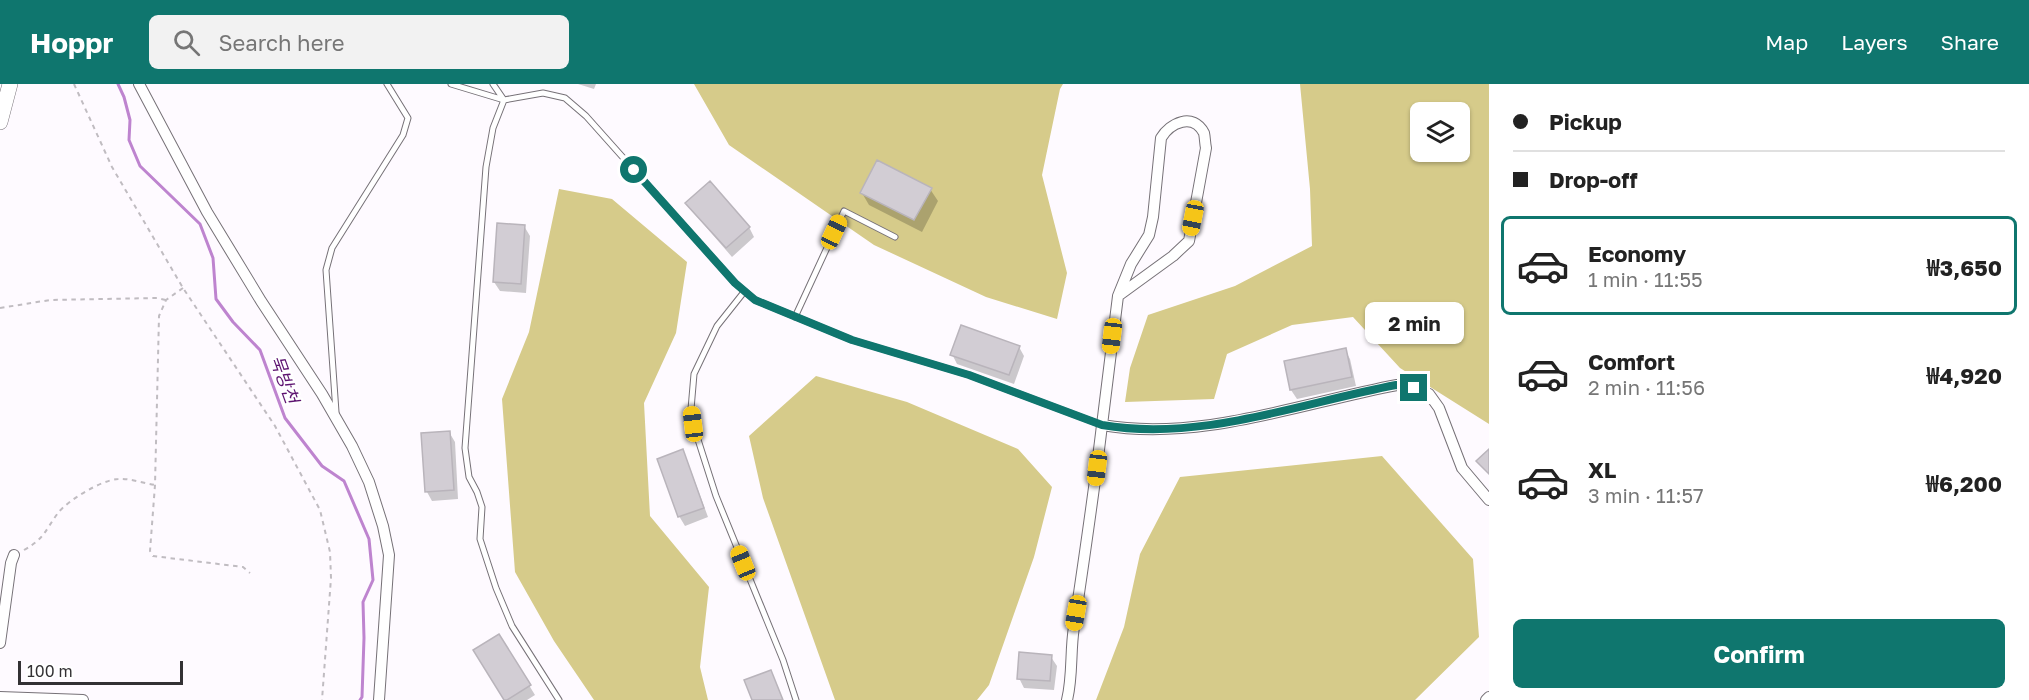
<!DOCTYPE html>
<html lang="en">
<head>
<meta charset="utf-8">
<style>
  body { margin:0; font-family:"Golos Text","Noto Sans KR",sans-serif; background:#f2f2f2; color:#222; height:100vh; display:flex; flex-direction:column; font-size:22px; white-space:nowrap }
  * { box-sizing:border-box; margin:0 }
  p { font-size:20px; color:#767676 }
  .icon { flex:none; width:33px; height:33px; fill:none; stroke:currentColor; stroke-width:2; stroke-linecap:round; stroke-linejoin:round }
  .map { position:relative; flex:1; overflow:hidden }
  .drawer { display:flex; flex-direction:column; background:#fff; width:540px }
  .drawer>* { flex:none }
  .hud { display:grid; align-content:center; height:132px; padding:0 24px; background:#fff }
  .buttons { position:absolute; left:1410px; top:18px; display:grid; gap:12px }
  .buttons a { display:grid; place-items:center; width:60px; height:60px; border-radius:9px; background:#fff; box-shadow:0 2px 4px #0004; font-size:30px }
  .scale { position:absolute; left:18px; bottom:15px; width:165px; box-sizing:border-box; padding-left:6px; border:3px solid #333134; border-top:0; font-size:16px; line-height:21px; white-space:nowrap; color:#333134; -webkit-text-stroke:4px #fff; paint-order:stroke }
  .end { position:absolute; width:27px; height:27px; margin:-14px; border:8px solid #0f766e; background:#fff; box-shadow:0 0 0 3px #fff }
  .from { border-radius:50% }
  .bubble { position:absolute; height:42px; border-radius:9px; background:#fff; box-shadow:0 2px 4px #0004; font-size:20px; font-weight:700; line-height:42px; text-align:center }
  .car { position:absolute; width:18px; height:36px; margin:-18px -9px; border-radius:8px; box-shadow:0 0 4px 2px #0007; background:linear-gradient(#f5c518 24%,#345 0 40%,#f5c518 0 76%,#345 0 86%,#f5c518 0) }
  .hud b { display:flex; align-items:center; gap:21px; height:57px; font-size:22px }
  .hud b+b { border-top:2px solid #e0e0e0 }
  .hud i { width:15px; height:15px; background:#222 }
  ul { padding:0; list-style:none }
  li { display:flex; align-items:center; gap:18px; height:99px; margin:0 12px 9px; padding:0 12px; border:3px solid transparent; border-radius:9px }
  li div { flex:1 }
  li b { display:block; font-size:22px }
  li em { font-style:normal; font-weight:700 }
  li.selected { border-color:#0f766e }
  li>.icon { width:54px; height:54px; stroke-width:1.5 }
  .button { display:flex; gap:12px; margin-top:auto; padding:12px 24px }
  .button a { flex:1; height:69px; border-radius:9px; background:#0f766e; color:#fff; font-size:24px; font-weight:700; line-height:69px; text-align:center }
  header { display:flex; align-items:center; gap:36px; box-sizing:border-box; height:84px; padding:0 30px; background:#0f766e; color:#fff }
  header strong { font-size:28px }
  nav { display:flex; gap:33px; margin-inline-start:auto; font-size:21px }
  .search { width:420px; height:54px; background:#f2f2f2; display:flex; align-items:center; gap:15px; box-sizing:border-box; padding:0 21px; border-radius:9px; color:#767676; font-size:22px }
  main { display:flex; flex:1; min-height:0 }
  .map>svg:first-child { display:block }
  .green { fill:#d6cb8a; fill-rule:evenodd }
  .shadow { fill:#0003 }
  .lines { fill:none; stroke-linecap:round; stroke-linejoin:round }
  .stream { stroke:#be84cf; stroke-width:3 }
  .building { fill:#d2cdd4; stroke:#b9b4bb; stroke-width:1.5 }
  .service-casing { stroke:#767177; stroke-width:7 }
  .minor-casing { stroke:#767177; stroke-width:12 }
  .secondary-casing { stroke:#767177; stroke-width:16 }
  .path { stroke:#c0bcc1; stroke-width:2; stroke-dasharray:4.5 4.5; stroke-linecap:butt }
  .service { stroke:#fff; stroke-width:5 }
  .minor { stroke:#fff; stroke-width:10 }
  .secondary { stroke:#fff; stroke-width:15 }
  .route { stroke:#0f766e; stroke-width:8 }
  .labels { text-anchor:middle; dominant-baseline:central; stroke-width:4.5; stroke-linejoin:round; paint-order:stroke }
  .water-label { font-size:18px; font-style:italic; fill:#5d1370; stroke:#fff }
</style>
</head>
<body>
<header>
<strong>Hoppr</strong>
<div class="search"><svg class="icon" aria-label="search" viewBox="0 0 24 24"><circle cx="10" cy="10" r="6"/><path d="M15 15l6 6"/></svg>Search here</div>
<nav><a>Map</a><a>Layers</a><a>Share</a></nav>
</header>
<main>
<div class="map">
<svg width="1489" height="616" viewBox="0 0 1489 616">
  <rect width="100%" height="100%" fill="#fefaff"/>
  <path class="green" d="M694,0H1063L1060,5L1042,91L1067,189L1057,235L986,213L874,161L729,61Z
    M1300,0H1489V340L1400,284L1353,233L1292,241L1227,270L1214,315L1125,318L1130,284L1148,231L1235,202L1312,162L1310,105ZM1420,28H1460V68H1420Z
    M559,105L612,115L687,178L676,249L644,319L650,432L709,503L700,583L708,616H594L554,557L515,488L502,315L529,248Z
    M816,292L907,318L1018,365L1052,403L1034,473L989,601L977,616H835L763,414L749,352Z
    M1382,372L1473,475L1479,553L1415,616H1096L1124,543L1140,470L1180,393Z"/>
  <path class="shadow" d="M578,0H596L594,5Z
    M930,105L938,117L922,148L869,121L862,109Z
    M687,119L749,143L754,153L732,173L693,128Z
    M524,142L530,152L526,209L500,207L494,198Z
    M1019,263L1024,272L1014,300L957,280L952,270Z
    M1345,266L1350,275L1356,302L1297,315L1291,306L1286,278Z
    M449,348L455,358L458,415L432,417L427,408Z
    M682,367L687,376L708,433L685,442L679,432Z
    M499,552L535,611L527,616H506Z
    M1051,573L1057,582L1054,606L1024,604L1019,594Z"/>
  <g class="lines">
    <path class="stream" d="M118,0L124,13L130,36L129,56L140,82L200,140L213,174L216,215L233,238L260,266L285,334L322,382L344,397L369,455L373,496L363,518L364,554L362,613L360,616"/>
  </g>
  <path class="building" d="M877,76L932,104L914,136L860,109Z
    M710,97L750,143L726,164L685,119Z
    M497,139L525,141L521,200L493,198Z
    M961,241L1020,262L1009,291L950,271Z
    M1346,264L1352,293L1290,306L1284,277Z
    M450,347L454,406L425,408L421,349Z
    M683,365L704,424L678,433L657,375Z
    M1489,365V390L1476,377Z
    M499,550L531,601L507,616H504L473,566Z
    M1019,568L1052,571L1050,597L1017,595Z
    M771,586L783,616H752L744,596Z"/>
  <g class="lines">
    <defs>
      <path id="service" d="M451,0L504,16
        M493,0L504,16
        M744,208L717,242L694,290L691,325L693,340L716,412L783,576L796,616
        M795,233L844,127L895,153
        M336,328L326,186L332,164L403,51L408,34L387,0
        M559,616L512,542L496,504L480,455L482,423L477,408L469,393L465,364L486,83L493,44L504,16L543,9L565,14L586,32L735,199L755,216L852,256L969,291L1102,341"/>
      <path id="minor" d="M139,0L207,128L261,217L322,310L352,362L369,398L383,442L389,471L379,616
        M1102,341L1118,212L1131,180L1149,151L1153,133L1161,54C1170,39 1193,28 1204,49C1205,53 1205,60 1206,64L1189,157L1173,172L1118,212
        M0,559L11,479L14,471
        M0,613L83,616
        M1067,616C1073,592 1070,567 1074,543C1084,476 1094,409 1102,341C1200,358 1301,319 1397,301L1414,304L1429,310L1439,324L1462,384L1489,416
        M1486,616L1489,613"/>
      <path id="secondary" d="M0,38L10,0"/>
    </defs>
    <use href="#service" class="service-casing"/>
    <use href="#minor" class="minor-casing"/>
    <use href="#secondary" class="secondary-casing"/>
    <path class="path" d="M74,0L112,83L183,204L275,342L320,426L330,468L331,494L322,616
      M183,204L166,216L159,232L155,401L150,467L153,472L243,483L250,489
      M0,224L50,216L157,214L166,216
      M24,466C45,454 44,448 58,429C67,417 101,396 118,395C129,394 143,399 155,401"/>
    <use href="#service" class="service"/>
    <use href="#minor" class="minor"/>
    <use href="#secondary" class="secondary"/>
  </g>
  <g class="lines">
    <path class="route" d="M634,86L735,199L755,216L852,256L969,291L1102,341C1201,358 1300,319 1396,301L1414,304"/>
  </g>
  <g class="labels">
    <g class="water-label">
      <text transform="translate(285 295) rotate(70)">묵방천</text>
    </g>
  </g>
</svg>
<div class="buttons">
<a><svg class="icon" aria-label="layers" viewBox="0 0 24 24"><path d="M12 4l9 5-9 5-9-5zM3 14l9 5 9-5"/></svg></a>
</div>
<div class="scale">100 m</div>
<i class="end from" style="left:634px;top:86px"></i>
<i class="end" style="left:1414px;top:304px"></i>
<div class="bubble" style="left:1365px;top:218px;width:99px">2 min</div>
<i class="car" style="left:1193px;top:134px;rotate:191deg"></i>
<i class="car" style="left:834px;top:148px;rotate:25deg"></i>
<i class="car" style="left:1112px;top:252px;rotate:187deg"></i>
<i class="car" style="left:693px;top:340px;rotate:353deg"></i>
<i class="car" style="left:1097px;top:384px;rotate:187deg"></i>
<i class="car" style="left:743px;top:479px;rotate:338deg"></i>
<i class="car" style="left:1076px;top:529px;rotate:190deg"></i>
</div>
<section class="drawer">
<div class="hud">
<b><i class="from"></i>Pickup</b>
<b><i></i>Drop-off</b>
</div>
<ul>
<li class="selected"><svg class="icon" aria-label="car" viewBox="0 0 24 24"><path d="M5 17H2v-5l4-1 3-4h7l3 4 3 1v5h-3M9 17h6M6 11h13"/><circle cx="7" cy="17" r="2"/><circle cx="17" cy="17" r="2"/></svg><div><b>Economy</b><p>1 min · 11:55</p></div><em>₩3,650</em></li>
<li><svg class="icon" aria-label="car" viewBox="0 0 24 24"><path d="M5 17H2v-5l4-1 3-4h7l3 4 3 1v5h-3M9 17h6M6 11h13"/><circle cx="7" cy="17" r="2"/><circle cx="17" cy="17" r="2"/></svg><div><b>Comfort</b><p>2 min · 11:56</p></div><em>₩4,920</em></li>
<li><svg class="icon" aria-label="car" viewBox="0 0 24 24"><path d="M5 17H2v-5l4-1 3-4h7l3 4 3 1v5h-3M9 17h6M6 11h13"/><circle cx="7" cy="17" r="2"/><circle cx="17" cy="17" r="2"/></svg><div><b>XL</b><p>3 min · 11:57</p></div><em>₩6,200</em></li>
</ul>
<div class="button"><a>Confirm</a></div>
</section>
</main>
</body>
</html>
